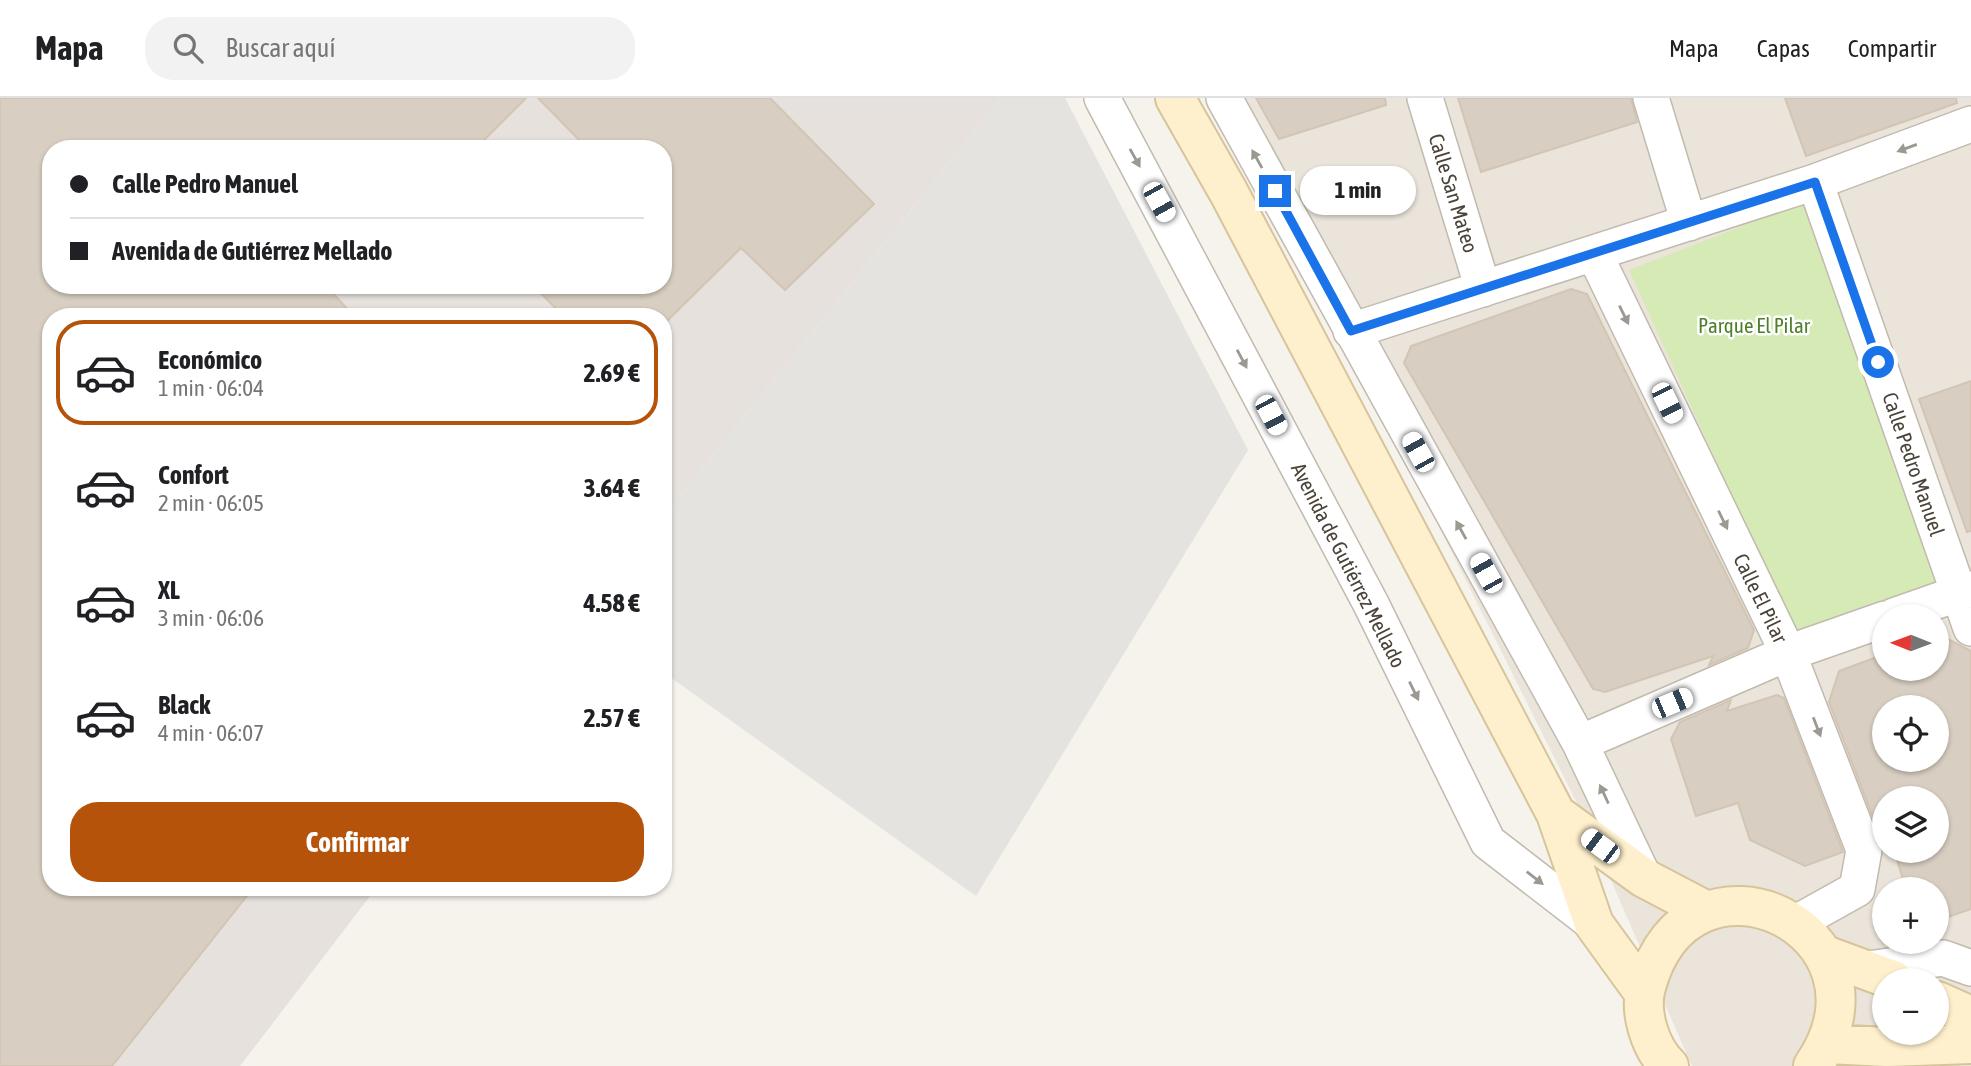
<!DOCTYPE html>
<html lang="es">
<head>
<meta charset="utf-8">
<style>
  body { margin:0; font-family:"Asap Condensed",sans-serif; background:#f2f2f2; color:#202124; height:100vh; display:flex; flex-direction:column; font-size:26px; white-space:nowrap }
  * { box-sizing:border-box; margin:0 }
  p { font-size:23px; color:#757577 }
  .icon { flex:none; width:38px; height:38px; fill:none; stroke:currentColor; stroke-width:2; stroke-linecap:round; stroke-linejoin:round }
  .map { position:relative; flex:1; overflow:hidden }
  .details { position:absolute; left:42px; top:210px; width:630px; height:588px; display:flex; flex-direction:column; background:#fff; border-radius:28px; box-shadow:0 2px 5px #0004 }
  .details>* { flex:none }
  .top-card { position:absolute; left:42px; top:42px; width:630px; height:154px; border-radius:28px; box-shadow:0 2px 5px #0004; display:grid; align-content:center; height:154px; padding:0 28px; background:#fff }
  .needle { width:46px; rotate:271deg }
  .controls { position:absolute; left:1872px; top:506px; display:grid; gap:14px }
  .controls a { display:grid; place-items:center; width:77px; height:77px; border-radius:50%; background:#fff; box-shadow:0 2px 5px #0004; font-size:35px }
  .end { position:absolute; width:32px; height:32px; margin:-16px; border:9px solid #1a73e8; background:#fff; box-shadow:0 0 0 4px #fff }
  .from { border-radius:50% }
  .bubble { position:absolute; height:49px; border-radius:24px; background:#fff; box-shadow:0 2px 5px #0004; font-size:23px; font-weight:700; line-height:49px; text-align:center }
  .car { position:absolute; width:21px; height:42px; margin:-21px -10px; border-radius:9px; box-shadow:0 0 5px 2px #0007; background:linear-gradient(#fff 24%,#345 0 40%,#fff 0 76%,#345 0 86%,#fff 0) }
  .top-card b { display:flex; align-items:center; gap:24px; height:66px; font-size:26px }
  .top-card b+b { border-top:2px solid #e0e0e0 }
  .top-card i { width:18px; height:18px; background:#202124 }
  ul { padding:12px 0 0; list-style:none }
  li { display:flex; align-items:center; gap:21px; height:105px; margin:0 14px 10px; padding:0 14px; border:4px solid transparent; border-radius:28px }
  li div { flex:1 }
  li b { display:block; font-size:26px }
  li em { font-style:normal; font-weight:700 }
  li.selected { border-color:#b45309 }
  li>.icon { width:63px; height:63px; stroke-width:1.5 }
  .cta { display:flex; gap:14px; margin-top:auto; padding:14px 28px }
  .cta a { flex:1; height:80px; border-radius:28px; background:#b45309; color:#fff; font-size:28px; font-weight:700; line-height:80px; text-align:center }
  header { display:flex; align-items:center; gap:42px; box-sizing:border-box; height:98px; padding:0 35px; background:#fff; border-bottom:2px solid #e0e0e0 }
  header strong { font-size:33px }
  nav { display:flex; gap:38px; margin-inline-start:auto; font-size:24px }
  .search { width:490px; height:63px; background:#f2f2f2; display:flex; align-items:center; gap:18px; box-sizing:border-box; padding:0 24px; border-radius:28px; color:#757577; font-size:26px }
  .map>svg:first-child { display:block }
  .residential { fill:#eae4da; fill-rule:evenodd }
  .industrial { fill:#e6e1dd; fill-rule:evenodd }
  .green { fill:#d5eab4 }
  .parking { fill:#e5e3e0 }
  .building { fill:#d8cec1; stroke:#d3c5b4; stroke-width:2; fill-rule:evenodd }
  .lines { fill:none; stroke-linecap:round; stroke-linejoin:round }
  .street-casing { stroke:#c2baae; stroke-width:38 }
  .secondary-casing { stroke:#d6c49b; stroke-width:42 }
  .street { stroke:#fff; stroke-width:35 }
  .secondary { stroke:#fff0cd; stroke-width:38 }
  .oneway { fill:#9c9892 }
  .route { stroke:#1a73e8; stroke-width:9 }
  .labels { text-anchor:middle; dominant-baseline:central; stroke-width:5; stroke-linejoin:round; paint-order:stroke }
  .street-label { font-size:21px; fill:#4b4339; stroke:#fff }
  .park-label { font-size:21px; fill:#4e7f29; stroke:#fff }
</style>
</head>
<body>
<header>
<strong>Mapa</strong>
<div class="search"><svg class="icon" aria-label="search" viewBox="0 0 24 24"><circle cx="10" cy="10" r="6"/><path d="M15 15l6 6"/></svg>Buscar aquí</div>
<nav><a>Mapa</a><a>Capas</a><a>Compartir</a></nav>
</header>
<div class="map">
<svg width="1971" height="968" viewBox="0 0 1971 968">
  <rect width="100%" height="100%" fill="#f6f2ec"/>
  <path class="residential" d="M1225,0H1971V968H1692L1579,709ZM1885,518H1937V570H1885ZM1885,609H1937V662H1885ZM1885,700H1937V752H1885ZM1885,791H1937V844H1885ZM1885,882H1937V934H1885Z"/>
  <path class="industrial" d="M0,0H1001L663,419V219H51V789H377L240,968H0ZM51,51H663V187H51Z"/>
  <path class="green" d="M1808,103L1942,488L1795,536L1629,172Z"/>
  <path class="parking" d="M1001,0H1065L1248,352L976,798L663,574V419Z"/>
  <path class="building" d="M0,0H526L475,51H51V187H325L355,219H51V789H254L112,968H0Z
    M538,0H770L874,106L785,192L741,150L663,227V219H564L533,187H663V51H588Z
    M1256,0H1385L1386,7L1279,41Z
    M1458,0H1631L1637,24L1481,74Z
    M1785,0H1956L1957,5L1806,58Z
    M1571,191L1587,196L1754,532L1748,550L1709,567L1713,558L1605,594L1593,591L1404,265L1411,248Z
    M1971,283V433L1967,434L1919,301Z
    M1940,537L1971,553V811L1945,820L1937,816V791H1906L1894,752H1937V700H1885V742L1882,743L1829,604L1839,573L1885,556V570H1937ZM1885,609H1937V662H1885Z
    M1777,597L1784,600L1843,754L1805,768L1750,742L1738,705L1696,718L1671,641L1680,624L1731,602L1727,613Z"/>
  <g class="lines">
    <defs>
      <path id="street" d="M1102,0L1371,506L1488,744L1594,826
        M1224,0L1580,645L1644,780
        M1425,0L1483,191
        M1651,0L1689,125
        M1815,84L1971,530
        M1594,155L1788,555L1864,752L1857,791L1796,825
        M1351,233L1815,84L1971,26
        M1894,518L1971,491
        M1580,645L1788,555L1885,521
        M1869,871L1943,860L1971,870"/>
      <path id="secondary" d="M1175,0L1229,95L1556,716L1594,826L1644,895
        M1556,716L1644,780L1707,813
        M1825,857L1893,882
        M1937,903L1971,918
        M1828,946L1887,949L1971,946
        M1669,968C1650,950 1639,914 1646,889C1689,729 1905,833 1813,968"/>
    </defs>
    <use href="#street" class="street-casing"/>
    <use href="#secondary" class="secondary-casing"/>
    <use href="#street" class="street"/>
    <use href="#secondary" class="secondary"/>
  </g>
  <defs><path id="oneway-solid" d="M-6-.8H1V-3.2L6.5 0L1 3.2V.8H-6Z" transform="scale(1.75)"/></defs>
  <g class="oneway">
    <use href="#oneway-solid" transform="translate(1907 50) rotate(160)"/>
    <use href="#oneway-solid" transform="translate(1135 60) rotate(61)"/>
    <use href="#oneway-solid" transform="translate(1257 61) rotate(-119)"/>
    <use href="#oneway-solid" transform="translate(1624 217) rotate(64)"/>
    <use href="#oneway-solid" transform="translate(1242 261) rotate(62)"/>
    <use href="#oneway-solid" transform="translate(1723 422) rotate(64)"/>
    <use href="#oneway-solid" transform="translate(1461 432) rotate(-119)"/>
    <use href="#oneway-solid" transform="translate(1414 593) rotate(64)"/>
    <use href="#oneway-solid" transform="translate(1817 629) rotate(69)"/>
    <use href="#oneway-solid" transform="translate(1604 696) rotate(-115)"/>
    <use href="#oneway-solid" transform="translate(1535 780) rotate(38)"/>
  </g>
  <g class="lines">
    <path class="route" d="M1275,93L1351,233L1815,84L1878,264"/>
  </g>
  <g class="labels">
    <g class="street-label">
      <text transform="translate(1454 95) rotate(73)">Calle San Mateo</text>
      <text transform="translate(1914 366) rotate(71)">Calle Pedro Manuel</text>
      <text transform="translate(1349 467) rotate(63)">Avenida de Gutiérrez Mellado</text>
      <text transform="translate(1761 500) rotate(64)">Calle El Pilar</text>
    </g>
    <g class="park-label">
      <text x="1754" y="227">Parque El Pilar</text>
    </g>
  </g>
</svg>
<div class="controls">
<a><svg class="needle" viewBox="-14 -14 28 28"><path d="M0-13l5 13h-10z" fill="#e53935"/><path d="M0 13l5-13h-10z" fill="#757577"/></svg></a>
<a><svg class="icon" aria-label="locate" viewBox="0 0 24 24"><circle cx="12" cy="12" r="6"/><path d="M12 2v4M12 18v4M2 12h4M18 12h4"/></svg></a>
<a><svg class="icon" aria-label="layers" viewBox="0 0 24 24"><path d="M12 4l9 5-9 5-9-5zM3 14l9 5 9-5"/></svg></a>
<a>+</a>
<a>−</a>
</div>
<i class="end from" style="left:1878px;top:264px"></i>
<i class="end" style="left:1275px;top:93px"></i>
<div class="bubble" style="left:1300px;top:68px;width:116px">1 min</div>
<i class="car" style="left:1159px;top:104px;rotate:151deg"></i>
<i class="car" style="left:1667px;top:305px;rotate:154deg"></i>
<i class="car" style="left:1271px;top:317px;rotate:152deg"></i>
<i class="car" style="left:1418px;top:354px;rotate:331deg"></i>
<i class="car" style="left:1486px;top:475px;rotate:331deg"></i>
<i class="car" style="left:1672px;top:605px;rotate:67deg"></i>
<i class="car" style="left:1600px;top:748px;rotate:307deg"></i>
<div class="top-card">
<b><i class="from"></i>Calle Pedro Manuel</b>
<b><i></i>Avenida de Gutiérrez Mellado</b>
</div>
<section class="details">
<ul>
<li class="selected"><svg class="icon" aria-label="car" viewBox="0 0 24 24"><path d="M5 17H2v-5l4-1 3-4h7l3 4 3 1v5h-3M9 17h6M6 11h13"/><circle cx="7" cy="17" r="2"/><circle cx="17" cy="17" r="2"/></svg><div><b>Económico</b><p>1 min · 06:04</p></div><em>2.69 €</em></li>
<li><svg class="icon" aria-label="car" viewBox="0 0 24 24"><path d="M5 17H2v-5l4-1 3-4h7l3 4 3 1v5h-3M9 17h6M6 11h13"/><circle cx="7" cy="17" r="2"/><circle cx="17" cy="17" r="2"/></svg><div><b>Confort</b><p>2 min · 06:05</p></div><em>3.64 €</em></li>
<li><svg class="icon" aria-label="car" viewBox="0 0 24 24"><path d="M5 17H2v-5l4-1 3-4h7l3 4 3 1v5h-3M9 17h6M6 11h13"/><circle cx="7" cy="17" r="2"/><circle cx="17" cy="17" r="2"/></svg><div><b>XL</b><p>3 min · 06:06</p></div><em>4.58 €</em></li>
<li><svg class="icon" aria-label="car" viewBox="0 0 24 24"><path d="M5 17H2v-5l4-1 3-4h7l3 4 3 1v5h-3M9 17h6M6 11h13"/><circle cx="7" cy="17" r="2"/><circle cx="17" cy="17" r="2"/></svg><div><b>Black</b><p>4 min · 06:07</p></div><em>2.57 €</em></li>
</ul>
<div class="cta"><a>Confirmar</a></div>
</section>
</div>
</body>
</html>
